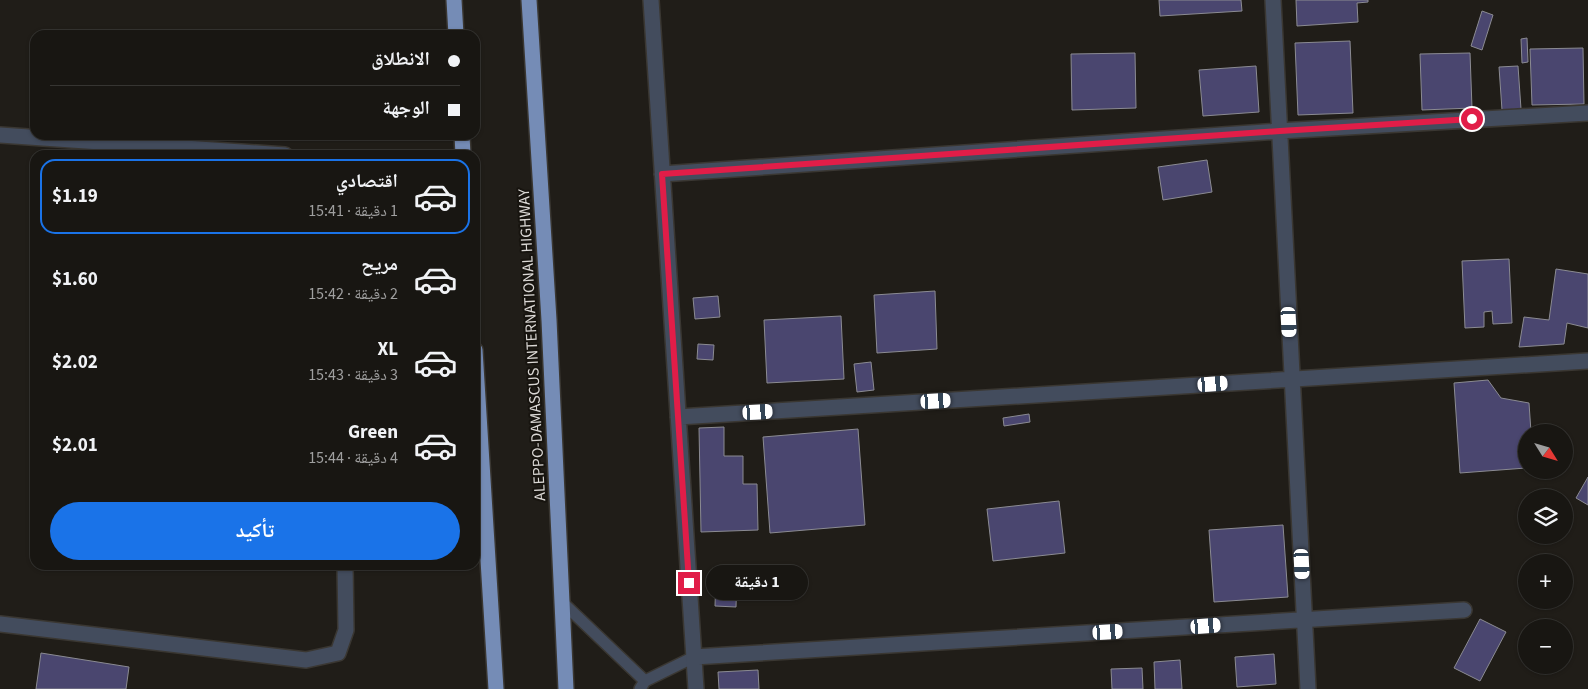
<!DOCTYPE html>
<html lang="ar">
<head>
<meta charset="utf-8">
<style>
  body { margin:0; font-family:"Source Sans 3","Noto Naskh Arabic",sans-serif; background:#252320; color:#f1f3f6; direction:rtl; height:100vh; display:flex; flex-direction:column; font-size:19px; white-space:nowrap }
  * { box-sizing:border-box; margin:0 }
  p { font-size:16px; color:#9f9f9f }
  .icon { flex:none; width:28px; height:28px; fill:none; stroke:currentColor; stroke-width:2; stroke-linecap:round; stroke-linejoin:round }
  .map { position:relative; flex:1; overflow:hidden; direction:ltr }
  .panel { position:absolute; left:30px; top:150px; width:450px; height:420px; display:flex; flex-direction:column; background:#181612; border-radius:15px; box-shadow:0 1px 4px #0004,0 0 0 1px #363532; direction:rtl }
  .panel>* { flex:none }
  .top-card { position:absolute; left:30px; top:30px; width:450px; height:110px; border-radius:15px; box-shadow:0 1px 4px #0004,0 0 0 1px #363532; direction:rtl; display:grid; align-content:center; height:110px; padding:0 20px; background:#181612 }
  .needle { width:32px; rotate:127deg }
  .buttons { position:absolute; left:1518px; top:424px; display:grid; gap:10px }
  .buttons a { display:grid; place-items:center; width:55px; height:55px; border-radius:50%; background:#181612; box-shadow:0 1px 4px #0004,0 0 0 1px #363532; font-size:25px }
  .end { position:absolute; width:22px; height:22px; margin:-11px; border:6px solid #e11d48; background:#fff; box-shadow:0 0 0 2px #fff }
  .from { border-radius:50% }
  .bubble { position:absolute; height:35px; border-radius:18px; background:#181612; box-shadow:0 1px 4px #0004,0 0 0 1px #363532; font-size:16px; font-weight:700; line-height:35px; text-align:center; direction:rtl }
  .car { position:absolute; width:15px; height:30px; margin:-15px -8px; border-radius:6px; box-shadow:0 0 4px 1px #0007; background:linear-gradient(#fff 24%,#345 0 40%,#fff 0 76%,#345 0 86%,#fff 0) }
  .top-card b { display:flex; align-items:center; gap:18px; height:48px; font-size:19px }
  .top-card b+b { border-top:1px solid #363532 }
  .top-card i { width:12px; height:12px; background:#f1f3f6 }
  ul { padding:9px 0 0; list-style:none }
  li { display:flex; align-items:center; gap:15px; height:75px; margin:0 10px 8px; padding:0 10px; border:2px solid transparent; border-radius:15px }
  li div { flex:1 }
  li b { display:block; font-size:19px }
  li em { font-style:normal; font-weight:700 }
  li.on { border-color:#1a73e8 }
  li>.icon { width:45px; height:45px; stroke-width:1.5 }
  .action { display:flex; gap:10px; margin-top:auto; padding:10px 20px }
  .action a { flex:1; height:58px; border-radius:30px; background:#1a73e8; color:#fff; font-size:20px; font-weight:700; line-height:58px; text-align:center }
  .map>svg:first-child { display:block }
  .building { fill:#4a466f; stroke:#8b8b92 }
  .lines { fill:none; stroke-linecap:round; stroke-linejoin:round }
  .service-casing { stroke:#3a3732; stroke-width:14 }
  .minor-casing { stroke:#3a3732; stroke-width:18 }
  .motorway-casing { stroke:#3a3732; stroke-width:18 }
  .service { stroke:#434c5d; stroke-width:11 }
  .minor { stroke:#434c5d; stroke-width:15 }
  .motorway { stroke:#758cb6; stroke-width:15 }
  .route { stroke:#e11d48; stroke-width:6 }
  .labels { text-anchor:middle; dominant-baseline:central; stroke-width:4; stroke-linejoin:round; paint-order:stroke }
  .street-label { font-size:16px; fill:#dbd8d5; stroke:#17140f }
</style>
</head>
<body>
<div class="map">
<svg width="1588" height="689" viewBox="0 0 1588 689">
  <rect width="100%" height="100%" fill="#201d18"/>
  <path class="building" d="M1159,0H1241L1242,11L1160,16Z
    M1296,0H1368V2L1357,3L1358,22L1297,26Z
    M1482,11L1493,15L1482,50L1471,46Z
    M1527,38L1528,62L1522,63L1521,39Z
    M1350,41L1353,113L1298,115L1295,43Z
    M1583,48L1584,104L1532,105L1530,49Z
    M1135,53L1136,108L1072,110L1071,54Z
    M1470,53L1472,108L1422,110L1420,54Z
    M1256,66L1259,112L1203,116L1199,70Z
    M1518,66L1521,109L1502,110L1499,67Z
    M1207,160L1212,192L1163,200L1158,167Z
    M1509,259L1512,323L1493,324L1492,311L1484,312V327L1465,328L1462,261Z
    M1556,269L1588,274V328L1567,323L1564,344L1519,347L1524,317L1549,320Z
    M935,291L937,349L877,353L874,295Z
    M718,296L720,317L695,319L693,298Z
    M841,316L844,379L767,383L764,320Z
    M698,344L714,345L713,360L697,359Z
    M871,362L874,390L857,392L854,364Z
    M1488,380L1501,398L1529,403L1531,432H1526V468L1460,473L1454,383Z
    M1029,414L1030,422L1004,426L1003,418Z
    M724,427V456H743V484H757L758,530L701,532L699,428Z
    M858,429L865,525L770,533L763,437Z
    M1588,477V505L1576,498Z
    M1059,501L1065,553L993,561L987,509Z
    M1283,525L1288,597L1214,602L1209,530Z
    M716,575L737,576L736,607L715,606Z
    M1480,619L1506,632L1480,681L1454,668Z
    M41,653L129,667L126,689H36Z
    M1274,654L1276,684L1237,687L1235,657Z
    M1180,660L1182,689H1155L1154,662Z
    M1142,668L1143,689H1112L1111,669Z
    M758,670L759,689H719L718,672Z"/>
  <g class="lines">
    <defs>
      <path id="service" d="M562,602L645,681L640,689
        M645,681L694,657"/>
      <path id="minor" d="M651,0L696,689
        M1273,0L1308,689
        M0,135L285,155
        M662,174L1279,131L1588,113
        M678,417L1588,361
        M0,624L306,660L338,653L346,630L345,565
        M694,657L1464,610"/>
      <path id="motorway" d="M454,0L456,35
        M529,0L549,320L566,689
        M462,135L463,155
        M475,350L496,689"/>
    </defs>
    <use href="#service" class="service-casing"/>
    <use href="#minor" class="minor-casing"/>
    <use href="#motorway" class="motorway-casing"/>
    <use href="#service" class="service"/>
    <use href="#minor" class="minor"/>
    <use href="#motorway" class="motorway"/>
  </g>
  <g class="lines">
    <path class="route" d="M689,583L662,174L1280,131L1472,119"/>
  </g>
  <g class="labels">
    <g class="street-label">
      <text transform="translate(532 345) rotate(-93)">ALEPPO-DAMASCUS INTERNATIONAL HIGHWAY</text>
    </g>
  </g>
</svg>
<div class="buttons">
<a><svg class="needle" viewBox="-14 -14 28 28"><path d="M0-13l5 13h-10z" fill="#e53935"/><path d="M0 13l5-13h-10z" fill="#9f9f9f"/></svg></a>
<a><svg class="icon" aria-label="layers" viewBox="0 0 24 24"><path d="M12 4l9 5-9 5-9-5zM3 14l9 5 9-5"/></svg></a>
<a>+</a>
<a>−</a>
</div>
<i class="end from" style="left:1472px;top:119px"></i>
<i class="end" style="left:689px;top:583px"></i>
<div class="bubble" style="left:706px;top:565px;width:102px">1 دقيقة</div>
<i class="car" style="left:1289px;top:322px;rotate:177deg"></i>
<i class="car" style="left:1213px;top:384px;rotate:86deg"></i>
<i class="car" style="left:936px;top:401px;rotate:87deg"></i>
<i class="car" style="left:758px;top:412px;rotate:87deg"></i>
<i class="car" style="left:1302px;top:564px;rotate:177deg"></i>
<i class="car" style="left:1206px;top:626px;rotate:86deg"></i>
<i class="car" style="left:1108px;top:632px;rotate:87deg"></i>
<div class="top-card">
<b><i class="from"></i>الانطلاق</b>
<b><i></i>الوجهة</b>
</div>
<section class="panel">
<ul>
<li class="on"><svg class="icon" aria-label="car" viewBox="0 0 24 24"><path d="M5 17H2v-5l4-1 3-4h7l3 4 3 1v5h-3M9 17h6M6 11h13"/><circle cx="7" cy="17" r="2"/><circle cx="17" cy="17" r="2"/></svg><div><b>اقتصادي</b><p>1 دقيقة · 15:41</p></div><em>$1.19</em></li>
<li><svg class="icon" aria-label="car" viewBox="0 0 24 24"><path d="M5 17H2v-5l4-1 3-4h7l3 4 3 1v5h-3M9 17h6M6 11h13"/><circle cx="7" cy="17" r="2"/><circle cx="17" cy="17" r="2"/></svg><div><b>مريح</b><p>2 دقيقة · 15:42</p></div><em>$1.60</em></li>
<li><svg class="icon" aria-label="car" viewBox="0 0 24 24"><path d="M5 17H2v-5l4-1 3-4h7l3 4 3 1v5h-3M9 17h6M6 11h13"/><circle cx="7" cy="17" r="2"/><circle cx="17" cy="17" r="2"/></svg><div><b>XL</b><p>3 دقيقة · 15:43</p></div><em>$2.02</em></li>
<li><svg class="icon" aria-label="car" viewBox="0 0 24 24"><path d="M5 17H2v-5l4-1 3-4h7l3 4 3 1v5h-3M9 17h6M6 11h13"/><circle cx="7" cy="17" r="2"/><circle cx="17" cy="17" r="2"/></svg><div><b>Green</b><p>4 دقيقة · 15:44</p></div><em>$2.01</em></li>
</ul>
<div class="action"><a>تأكيد</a></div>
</section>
</div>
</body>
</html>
